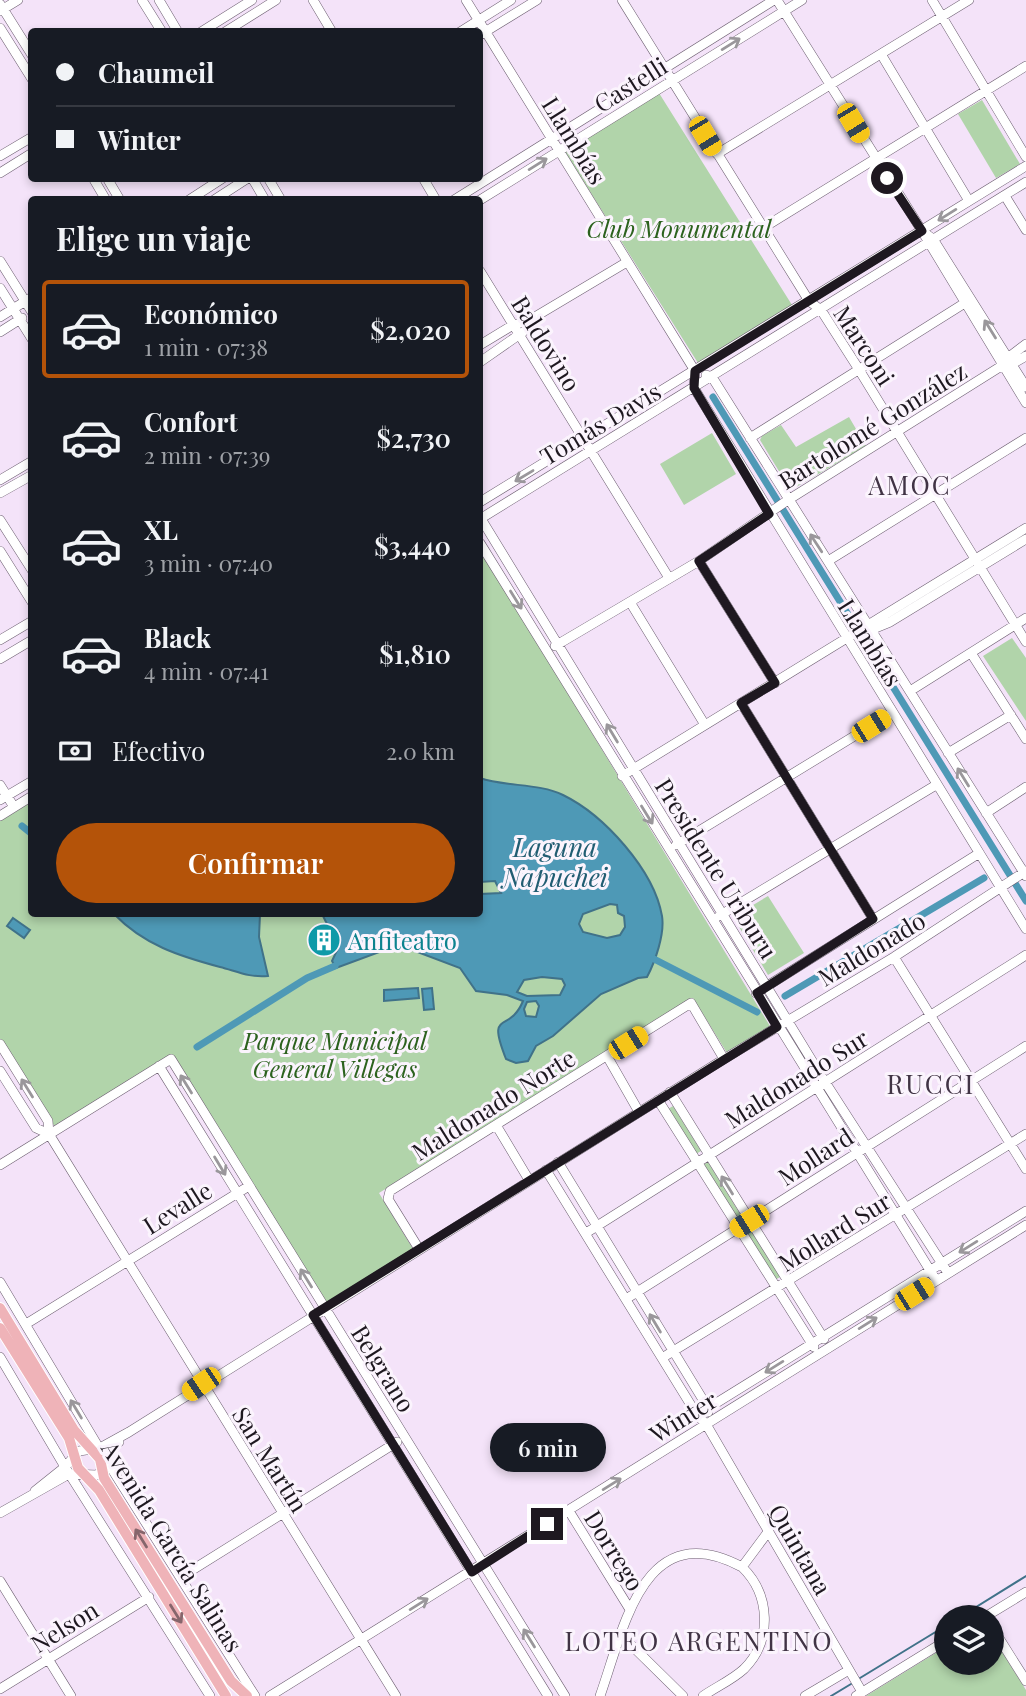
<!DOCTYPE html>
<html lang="es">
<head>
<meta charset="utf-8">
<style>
  body { margin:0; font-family:"Playfair Display",serif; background:#20242c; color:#f1f3f6; height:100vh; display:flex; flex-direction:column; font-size:26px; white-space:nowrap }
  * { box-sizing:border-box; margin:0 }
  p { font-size:23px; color:#9ea1a6 }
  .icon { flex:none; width:38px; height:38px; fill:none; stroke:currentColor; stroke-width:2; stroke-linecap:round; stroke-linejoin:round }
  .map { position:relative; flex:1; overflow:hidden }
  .side { position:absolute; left:28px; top:196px; width:455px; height:721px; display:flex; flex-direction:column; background:#171b24; border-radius:7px; box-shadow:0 4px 10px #0003 }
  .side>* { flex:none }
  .top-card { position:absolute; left:28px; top:28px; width:455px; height:154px; border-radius:7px; box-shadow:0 4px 10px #0003; display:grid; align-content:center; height:154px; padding:0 28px; background:#171b24 }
  .tools { position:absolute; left:934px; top:1605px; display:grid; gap:14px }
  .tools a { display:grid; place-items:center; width:70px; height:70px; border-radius:50%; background:#171b24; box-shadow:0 4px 10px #0003; font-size:35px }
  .end { position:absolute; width:32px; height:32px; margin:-16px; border:9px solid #1e1820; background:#fff; box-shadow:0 0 0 4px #fff }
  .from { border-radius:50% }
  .bubble { position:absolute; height:49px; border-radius:24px; background:#171b24; box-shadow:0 4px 10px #0003; font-size:23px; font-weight:600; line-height:49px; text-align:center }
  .car { position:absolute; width:21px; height:42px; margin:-21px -10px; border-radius:9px; box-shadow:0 0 5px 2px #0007; background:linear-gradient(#f5c518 24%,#345 0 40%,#f5c518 0 76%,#345 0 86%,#f5c518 0) }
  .top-card b { display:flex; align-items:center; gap:24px; height:66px; font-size:26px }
  .top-card b+b { border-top:2px solid #363941 }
  .top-card i { width:18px; height:18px; background:#f1f3f6 }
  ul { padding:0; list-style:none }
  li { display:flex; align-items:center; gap:21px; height:98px; margin:0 14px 10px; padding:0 14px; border:4px solid transparent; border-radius:7px }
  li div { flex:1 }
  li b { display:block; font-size:26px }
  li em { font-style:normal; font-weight:600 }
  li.selected { border-color:#b45309 }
  li>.icon { width:63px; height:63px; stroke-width:1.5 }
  h2 { padding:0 28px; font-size:32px; line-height:84px }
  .pay { display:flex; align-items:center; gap:18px; height:77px; padding:0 28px; font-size:26px }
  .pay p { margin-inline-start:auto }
  .primary-button { display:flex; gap:14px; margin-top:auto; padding:14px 28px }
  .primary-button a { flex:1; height:80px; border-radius:42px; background:#b45309; color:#fff; font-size:28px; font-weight:600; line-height:80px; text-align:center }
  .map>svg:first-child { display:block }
  .green { fill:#b1d4aa }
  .water { fill:#4e99b6; stroke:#407289; stroke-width:2; fill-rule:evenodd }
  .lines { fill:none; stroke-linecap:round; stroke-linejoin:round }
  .stream { stroke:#407289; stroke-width:2 }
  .canal { stroke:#4e99b6; stroke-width:7 }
  .minor-casing { stroke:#6d5f71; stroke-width:10 }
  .major-casing { stroke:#fff; stroke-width:12 }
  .minor { stroke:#fff; stroke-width:9 }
  .major { stroke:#efb3b8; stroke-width:10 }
  .oneway { stroke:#9a979b }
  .oneway2 { stroke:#86666c }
  .route { stroke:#1e1820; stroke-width:9 }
  .labels { text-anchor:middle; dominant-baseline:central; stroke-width:6; stroke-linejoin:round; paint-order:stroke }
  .street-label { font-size:24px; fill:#1e1820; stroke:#fbf4fd }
  .park-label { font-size:24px; font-style:italic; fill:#2c621e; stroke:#fbf4fd }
  .culture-label { font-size:24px; fill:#0d838f; stroke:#fbf4fd; text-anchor:start }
  .neighbourhood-label { font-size:26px; letter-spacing:2px; fill:#413445; stroke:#fbf4fd }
  .water-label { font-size:26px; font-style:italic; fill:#215d72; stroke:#fbf4fd }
</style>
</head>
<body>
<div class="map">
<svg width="1026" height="1696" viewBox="0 0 1026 1696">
  <rect width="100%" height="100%" fill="#f4e3f9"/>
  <path class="green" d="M659,93L792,305L698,363L565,152Z
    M982,100L1020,164L996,178L958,114Z
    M849,417L866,446L793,489L788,486L760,440L762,436L781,425L796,447Z
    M712,433L736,474L684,505L660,464Z
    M480,549L770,1026L727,1053L693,998L379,1193L413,1249L325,1303L172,1056L55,1127L0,1039V821L31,801L32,914H480Z
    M1012,638L1026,658V721L983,656Z
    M768,896L804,953L768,975L733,917Z
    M673,1106L701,1151L696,1154L668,1109Z
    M708,1162L742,1217L737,1220L703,1165Z
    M750,1229L780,1277L775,1280L745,1232Z
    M992,1636L1026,1690V1696H866L947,1646V1662H992Z"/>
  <path class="water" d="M480,778C506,787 539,783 563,795C604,815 654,870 662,916C665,934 655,962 647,977L638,978L601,994L553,1036L536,1046L528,1061L516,1063L506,1059C486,1008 509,1035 523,1001L507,995L476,991L460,968L407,948H390L336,968L332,961L339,946V932L328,926L322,914H480V894L501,893L495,881L480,882ZM610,904L617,905L618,913L624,916L625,927L620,935L607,938L583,932L579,924L583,914ZM542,977L562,979L565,985L560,995L527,996L517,992L524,980ZM536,1001L539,1006L536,1017L526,1016L524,1009L527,1002Z
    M114,914H260L259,937L268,976C250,978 236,971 220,967C179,956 144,945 114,914Z
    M13,918L30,930L24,938L7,926Z
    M418,988L419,998L384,1001V990Z
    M432,988L434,1009L424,1010L422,989Z"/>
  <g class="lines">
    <path class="stream" d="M960,1617L1026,1576
      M860,1678L947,1625
      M831,1696L851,1684"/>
    <path class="canal" d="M713,397L1026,901
      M22,826L32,834
      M654,959L757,1012
      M785,996L984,878
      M197,1047L307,978L335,966"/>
    <defs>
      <path id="minor" d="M142,0L162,32
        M159,0L178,32
        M313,0L332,32
        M466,0L695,371L694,388L1026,929
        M622,0L809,301L821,310L858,368L1026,642
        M777,0L922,231
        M932,0L1026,157
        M0,4L32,55
        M0,11L18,0
        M0,28L32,79
        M201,32L252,0
        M225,32L276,0
        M460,32L511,0
        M480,35L537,0
        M881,54L969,201
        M717,154L969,0
        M0,156L32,137
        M0,173L32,153
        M93,178L106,200
        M107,178L120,200
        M252,178L265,200
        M268,178L281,200
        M423,178L436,200
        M1005,196L1026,230
        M189,200L223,178
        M214,200L248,178
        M454,200L774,0
        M480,200L802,0
        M763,228L1026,66
        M0,261L32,312
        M480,271L669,578
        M0,288L32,339
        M0,317L32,297
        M0,332L22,318
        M480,345L513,325L528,321L627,262
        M1005,360L1026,344
        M480,362L523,332
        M706,375L712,377L1026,876
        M1026,387L933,239L922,231L1026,403
        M750,438L968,301
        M0,480L32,461
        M0,493L32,475
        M480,502L1026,166
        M480,517L825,1082L948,1273
        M480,519L1026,182
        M0,520L32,570
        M480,543L936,1280
        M0,551L32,602
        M699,561L775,683
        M828,561L1026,438
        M630,602L705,725
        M868,631L890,622L1026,539
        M0,640L32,621
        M555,646L699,561L788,500L1003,365L1012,364L1026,356
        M971,653L1026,739
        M0,659L32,640
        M910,691L1026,618
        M741,703L873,919
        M948,753L1011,715
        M622,776L1026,528
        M0,785L14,807
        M0,800L32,781
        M986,813L1026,787
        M0,816L32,796
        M676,845L892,713
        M719,916L936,785
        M894,957L1026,1169
        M756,993L978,854
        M0,1044L48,1121L49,1134L396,1696
        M607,1056L639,1112
        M159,1066L548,1696
        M0,1071L36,1128L49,1134
        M670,1092L824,1339
        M658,1100L814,1347
        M496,1125L529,1180
        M558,1162L708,1408V1412
        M0,1165L171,1059L565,1696
        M546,1170L697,1415L706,1424L862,1692
        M586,1233L1026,955
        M419,1249L388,1199L390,1191L691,1003L724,1059
        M0,1282L105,1458L255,1696
        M626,1299L1026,1046
        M26,1324L249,1186
        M0,1357L65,1467L210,1696
        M662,1358L1026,1134
        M697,1415L1026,1211
        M35,1491L65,1467L79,1451L100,1448L129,1432L724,1059L894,957L1026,871
        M569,1511L629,1608
        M0,1513L69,1474L97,1475L104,1469L107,1453L119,1442
        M181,1577L397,1442
        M0,1581L71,1696
        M985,1617L1026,1592
        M992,1627L1026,1681
        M621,1635L683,1696
        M0,1689L149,1597
        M270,1696L1026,1225
        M600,1696C624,1629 643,1514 742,1567L768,1532
        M703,1696C716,1687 732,1680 744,1669C773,1640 770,1594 742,1567
        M805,1696L849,1670
        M856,1696L947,1640"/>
      <path id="major" d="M0,1308L74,1430L100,1459L104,1478L231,1681L247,1696
        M0,1328L69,1438L78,1468L99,1490L226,1696"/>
    </defs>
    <use href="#minor" class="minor-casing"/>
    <use href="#major" class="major-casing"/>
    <use href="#minor" class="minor"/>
    <use href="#major" class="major"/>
  </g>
  <defs><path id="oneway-shaft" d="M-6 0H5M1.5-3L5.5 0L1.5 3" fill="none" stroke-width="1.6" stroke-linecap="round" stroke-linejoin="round" transform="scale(1.75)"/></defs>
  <g class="oneway">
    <use href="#oneway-shaft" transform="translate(731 44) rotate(-32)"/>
    <use href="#oneway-shaft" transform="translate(538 164) rotate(-32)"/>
    <use href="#oneway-shaft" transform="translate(947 215) rotate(148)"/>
    <use href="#oneway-shaft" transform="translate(990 329) rotate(-122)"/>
    <use href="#oneway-shaft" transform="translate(524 476) rotate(149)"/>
    <use href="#oneway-shaft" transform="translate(816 543) rotate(-123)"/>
    <use href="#oneway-shaft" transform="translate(516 600) rotate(58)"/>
    <use href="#oneway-shaft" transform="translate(612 733) rotate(-121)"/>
    <use href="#oneway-shaft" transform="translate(963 777) rotate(-122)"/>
    <use href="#oneway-shaft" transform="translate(647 815) rotate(58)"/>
    <use href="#oneway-shaft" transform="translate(186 1084) rotate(-122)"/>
    <use href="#oneway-shaft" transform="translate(27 1088) rotate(-122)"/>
    <use href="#oneway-shaft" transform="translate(220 1166) rotate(59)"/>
    <use href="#oneway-shaft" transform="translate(727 1185) rotate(-122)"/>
    <use href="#oneway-shaft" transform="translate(968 1247) rotate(148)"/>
    <use href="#oneway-shaft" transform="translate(306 1278) rotate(-122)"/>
    <use href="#oneway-shaft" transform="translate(655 1323) rotate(-121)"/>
    <use href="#oneway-shaft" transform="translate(868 1323) rotate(-32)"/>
    <use href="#oneway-shaft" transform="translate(774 1367) rotate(148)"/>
    <use href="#oneway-shaft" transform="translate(76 1409) rotate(-121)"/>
    <use href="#oneway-shaft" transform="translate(612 1484) rotate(-32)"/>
    <use href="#oneway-shaft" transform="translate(419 1604) rotate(-32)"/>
    <use href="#oneway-shaft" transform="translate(529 1638) rotate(-122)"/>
  </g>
  <g class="oneway2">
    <use href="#oneway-shaft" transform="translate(141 1538) rotate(-122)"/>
    <use href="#oneway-shaft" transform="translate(176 1614) rotate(58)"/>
  </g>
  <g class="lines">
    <path class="route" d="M547,1524L472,1572L313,1315L777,1027L757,993L873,919L741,703L775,683L699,561L769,514L694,388L695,371L922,231L887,178"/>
  </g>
  <defs>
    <symbol id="building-disc" viewBox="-11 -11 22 22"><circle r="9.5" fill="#0f9aa8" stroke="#fbf4fd"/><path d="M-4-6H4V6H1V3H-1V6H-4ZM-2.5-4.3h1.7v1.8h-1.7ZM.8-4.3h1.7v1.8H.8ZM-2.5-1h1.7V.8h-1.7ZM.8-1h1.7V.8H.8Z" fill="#fff"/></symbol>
  </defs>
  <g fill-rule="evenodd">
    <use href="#building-disc" x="305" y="921" width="38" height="38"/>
  </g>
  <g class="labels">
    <g class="street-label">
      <text transform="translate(630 84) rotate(-32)">Castelli</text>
      <text transform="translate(575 140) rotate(58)">Llambías</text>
      <text transform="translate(547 343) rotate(58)">Baldovino</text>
      <text transform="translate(865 345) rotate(57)">Marconi</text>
      <text transform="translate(600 423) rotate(-31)">Tomás Davis</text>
      <text transform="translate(872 425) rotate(-32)">Bartolomé González</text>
      <text transform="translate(871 642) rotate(58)">Llambías</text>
      <text transform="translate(717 868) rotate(58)">Presidente Uriburu</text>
      <text transform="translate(871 948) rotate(-31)">Maldonado</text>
      <text transform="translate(796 1078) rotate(-32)">Maldonado Sur</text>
      <text transform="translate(493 1104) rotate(-32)">Maldonado Norte</text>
      <text transform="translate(815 1156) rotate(-33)">Mollard</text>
      <text transform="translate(177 1207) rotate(-32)">Levalle</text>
      <text transform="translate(834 1231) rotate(-32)">Mollard Sur</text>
      <text transform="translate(384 1368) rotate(58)">Belgrano</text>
      <text transform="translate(683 1416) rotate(-32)">Winter</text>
      <text transform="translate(271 1459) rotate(58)">San Martín</text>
      <text transform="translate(173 1546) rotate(58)">Avenida García Salinas</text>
      <text transform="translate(801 1549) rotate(60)">Quintana</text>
      <text transform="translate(615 1550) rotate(58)">Dorrego</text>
      <text transform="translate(64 1626) rotate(-32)">Nelson</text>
    </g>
    <g class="park-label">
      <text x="679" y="228">Club Monumental</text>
      <text x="335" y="1040">Parque Municipal<tspan x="335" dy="28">General Villegas</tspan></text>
    </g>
    <g class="culture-label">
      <text x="348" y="940">Anfiteatro</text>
    </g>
    <g class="neighbourhood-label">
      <text x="910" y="484">AMOC</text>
      <text x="931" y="1083">RUCCI</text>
      <text x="699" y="1640">LOTEO ARGENTINO</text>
    </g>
    <g class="water-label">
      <text x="555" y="846">Laguna<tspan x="555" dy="30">Napuchei</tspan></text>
    </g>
  </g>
</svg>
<div class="tools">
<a><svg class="icon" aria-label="layers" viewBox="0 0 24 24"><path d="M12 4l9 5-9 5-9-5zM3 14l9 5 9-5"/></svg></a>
</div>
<i class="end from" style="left:887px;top:178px"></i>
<i class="end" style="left:547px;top:1524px"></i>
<div class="bubble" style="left:490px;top:1423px;width:116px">6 min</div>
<i class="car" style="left:853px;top:123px;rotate:149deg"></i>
<i class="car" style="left:705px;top:136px;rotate:149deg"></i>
<i class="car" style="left:871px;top:726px;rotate:58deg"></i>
<i class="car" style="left:628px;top:1043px;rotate:58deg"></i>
<i class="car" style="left:749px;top:1221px;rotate:238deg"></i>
<i class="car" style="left:914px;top:1294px;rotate:58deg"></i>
<i class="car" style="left:201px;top:1384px;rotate:236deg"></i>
<div class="top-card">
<b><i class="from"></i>Chaumeil</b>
<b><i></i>Winter</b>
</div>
<section class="side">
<h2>Elige un viaje</h2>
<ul>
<li class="selected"><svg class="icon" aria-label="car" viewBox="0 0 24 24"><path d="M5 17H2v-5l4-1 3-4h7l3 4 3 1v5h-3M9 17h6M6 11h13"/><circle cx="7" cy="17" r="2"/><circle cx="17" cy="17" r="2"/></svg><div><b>Económico</b><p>1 min · 07:38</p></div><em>$2,020</em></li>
<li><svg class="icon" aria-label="car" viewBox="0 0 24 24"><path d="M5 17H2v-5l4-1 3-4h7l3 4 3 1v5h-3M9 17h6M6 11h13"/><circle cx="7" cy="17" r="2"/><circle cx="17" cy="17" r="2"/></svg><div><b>Confort</b><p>2 min · 07:39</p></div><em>$2,730</em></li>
<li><svg class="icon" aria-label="car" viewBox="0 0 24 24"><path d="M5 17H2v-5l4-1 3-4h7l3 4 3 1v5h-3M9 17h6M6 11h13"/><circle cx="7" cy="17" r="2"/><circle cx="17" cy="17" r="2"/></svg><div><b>XL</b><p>3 min · 07:40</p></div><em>$3,440</em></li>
<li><svg class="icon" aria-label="car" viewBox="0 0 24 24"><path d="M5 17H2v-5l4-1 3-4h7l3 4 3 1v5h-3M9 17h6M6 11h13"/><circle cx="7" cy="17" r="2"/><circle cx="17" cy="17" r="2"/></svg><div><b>Black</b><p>4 min · 07:41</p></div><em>$1,810</em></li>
</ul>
<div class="pay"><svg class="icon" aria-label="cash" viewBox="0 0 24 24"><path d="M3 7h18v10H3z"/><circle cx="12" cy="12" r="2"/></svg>Efectivo<p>2.0 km</p></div>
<div class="primary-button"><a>Confirmar</a></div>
</section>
</div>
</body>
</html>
